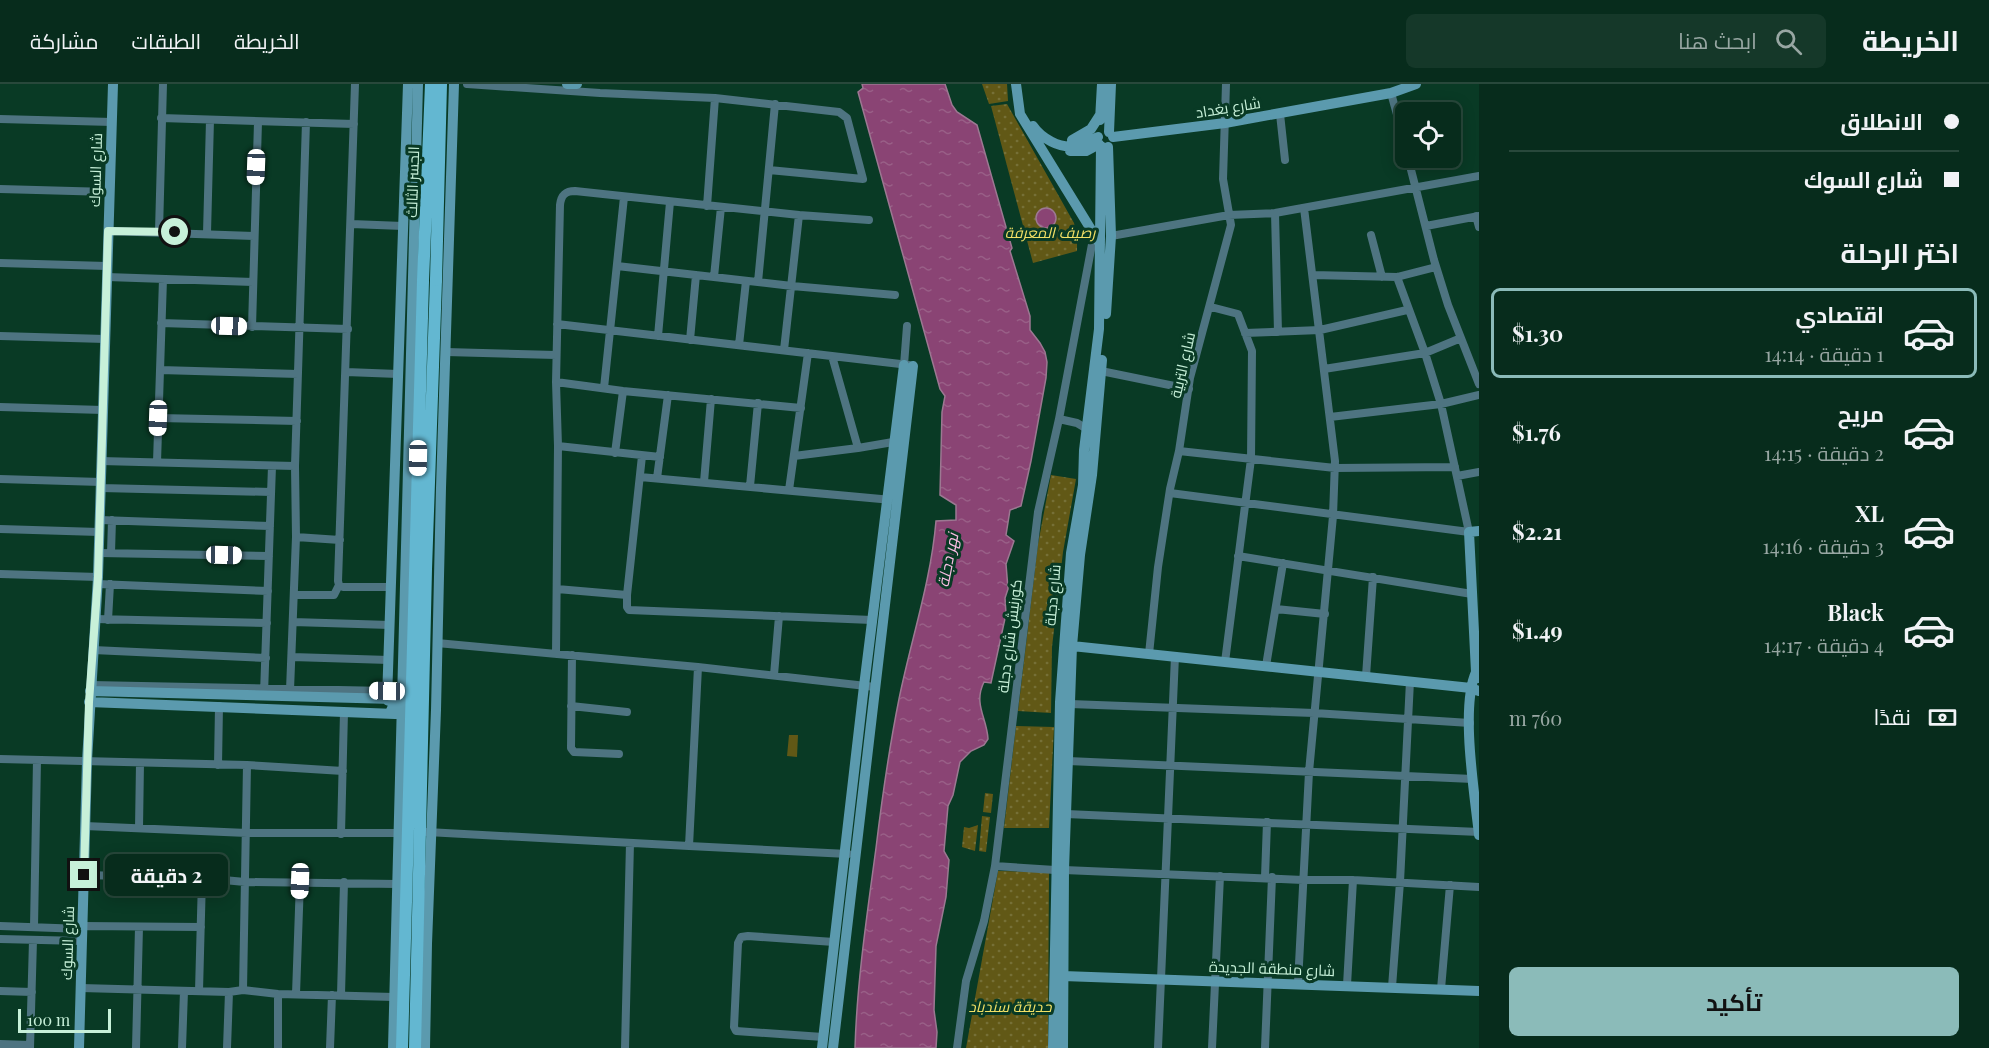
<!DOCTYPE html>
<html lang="ar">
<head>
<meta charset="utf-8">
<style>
  body { margin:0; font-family:"Playfair Display",Cairo,serif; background:#153829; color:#f1f3f6; direction:rtl; height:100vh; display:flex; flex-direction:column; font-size:22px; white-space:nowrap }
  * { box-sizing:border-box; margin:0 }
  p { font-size:20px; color:#98a7a3 }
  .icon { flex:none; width:33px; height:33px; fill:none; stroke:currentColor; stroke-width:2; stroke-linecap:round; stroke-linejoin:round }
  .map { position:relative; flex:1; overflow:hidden; direction:ltr }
  .drawer { display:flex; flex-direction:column; background:#072c1c; width:510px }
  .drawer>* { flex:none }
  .top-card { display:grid; align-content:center; height:132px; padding:0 30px; background:#072c1c }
  .buttons { position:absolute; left:1395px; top:18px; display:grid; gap:12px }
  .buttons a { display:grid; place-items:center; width:66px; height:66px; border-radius:9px; background:#072c1c; box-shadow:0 3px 15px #0003,0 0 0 2px #28483b; font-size:30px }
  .scale { position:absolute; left:18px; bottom:15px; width:93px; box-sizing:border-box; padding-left:6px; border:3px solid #c7f0d9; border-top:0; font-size:16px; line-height:21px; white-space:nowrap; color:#c7f0d9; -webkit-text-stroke:4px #093a25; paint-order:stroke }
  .end { position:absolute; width:27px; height:27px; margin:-14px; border:8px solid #c7f0d9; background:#111; box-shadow:0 0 0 3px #111 }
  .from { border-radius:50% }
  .bubble { position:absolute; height:42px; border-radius:9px; background:#072c1c; box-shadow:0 3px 15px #0003,0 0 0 2px #28483b; font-size:20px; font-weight:700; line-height:42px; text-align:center; direction:rtl }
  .car { position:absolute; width:18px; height:36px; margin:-18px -9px; border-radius:8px; box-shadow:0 0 4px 2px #0007; background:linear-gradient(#fff 24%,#345 0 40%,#fff 0 76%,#345 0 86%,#fff 0) }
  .top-card b { display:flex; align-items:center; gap:21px; height:57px; font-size:22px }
  .top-card b+b { border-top:2px solid #28483b }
  .top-card i { width:15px; height:15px; background:#f1f3f6 }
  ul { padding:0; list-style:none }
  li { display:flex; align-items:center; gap:18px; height:90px; margin:0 12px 9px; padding:0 18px; border:3px solid transparent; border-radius:9px }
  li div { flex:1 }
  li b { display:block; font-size:22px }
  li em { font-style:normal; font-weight:700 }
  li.on { border-color:#8bbbb9 }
  li>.icon { width:54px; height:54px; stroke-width:1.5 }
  h2 { padding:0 30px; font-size:27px; line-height:72px }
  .pay { display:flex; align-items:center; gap:15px; height:66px; padding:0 30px; font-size:22px }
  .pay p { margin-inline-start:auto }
  .cta { display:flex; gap:12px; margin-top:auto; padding:12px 30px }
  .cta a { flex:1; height:69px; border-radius:9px; background:#8bbbb9; color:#111; font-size:24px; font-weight:700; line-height:69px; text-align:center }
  header { display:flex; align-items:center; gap:36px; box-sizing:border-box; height:84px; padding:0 30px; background:#072c1c; border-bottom:2px solid #28483b }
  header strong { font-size:28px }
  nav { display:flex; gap:33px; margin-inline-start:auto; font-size:21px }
  .search { width:420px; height:54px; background:#153829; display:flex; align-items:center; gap:15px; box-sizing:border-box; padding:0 21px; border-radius:9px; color:#98a7a3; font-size:22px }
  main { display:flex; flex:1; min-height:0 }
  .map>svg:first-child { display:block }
  .grass { fill:url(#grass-dots) }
  .pitch { fill:#615816 }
  .water { fill:url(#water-ripples); stroke:#9c7892; stroke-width:1.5 }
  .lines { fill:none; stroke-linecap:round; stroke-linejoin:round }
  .street { stroke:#4e7481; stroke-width:8 }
  .secondary { stroke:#5b9aae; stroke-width:10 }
  .primary { stroke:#63b7d1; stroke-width:12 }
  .primary-bridge { stroke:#63b7d1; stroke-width:12 }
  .route { stroke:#c7f0d9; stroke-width:8 }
  .labels { text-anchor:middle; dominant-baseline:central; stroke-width:6; stroke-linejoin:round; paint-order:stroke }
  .street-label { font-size:15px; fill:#c7f0d9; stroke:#093a25 }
  .park-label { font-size:15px; font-style:italic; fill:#f4e166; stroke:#093a25 }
  .water-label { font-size:16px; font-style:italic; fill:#fabde4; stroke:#093a25 }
</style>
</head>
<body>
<header>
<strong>الخريطة</strong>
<div class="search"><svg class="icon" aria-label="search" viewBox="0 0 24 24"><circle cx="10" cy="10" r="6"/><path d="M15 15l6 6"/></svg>ابحث هنا</div>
<nav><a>الخريطة</a><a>الطبقات</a><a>مشاركة</a></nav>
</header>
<main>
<section class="drawer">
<div class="top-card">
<b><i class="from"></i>الانطلاق</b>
<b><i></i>شارع السوك</b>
</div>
<h2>اختر الرحلة</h2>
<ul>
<li class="on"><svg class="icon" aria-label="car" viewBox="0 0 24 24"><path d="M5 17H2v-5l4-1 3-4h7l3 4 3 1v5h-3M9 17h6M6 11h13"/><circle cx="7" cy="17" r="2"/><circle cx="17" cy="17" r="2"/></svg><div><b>اقتصادي</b><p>1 دقيقة · 14:14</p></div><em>$1.30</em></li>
<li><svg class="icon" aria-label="car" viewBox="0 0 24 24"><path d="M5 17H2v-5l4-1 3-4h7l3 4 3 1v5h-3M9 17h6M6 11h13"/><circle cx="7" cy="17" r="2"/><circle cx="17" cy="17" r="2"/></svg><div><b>مريح</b><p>2 دقيقة · 14:15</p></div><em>$1.76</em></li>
<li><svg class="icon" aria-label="car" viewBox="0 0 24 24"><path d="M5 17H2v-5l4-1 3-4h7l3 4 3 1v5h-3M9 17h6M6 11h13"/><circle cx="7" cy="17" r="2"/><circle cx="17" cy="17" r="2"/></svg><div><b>XL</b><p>3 دقيقة · 14:16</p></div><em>$2.21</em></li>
<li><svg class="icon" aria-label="car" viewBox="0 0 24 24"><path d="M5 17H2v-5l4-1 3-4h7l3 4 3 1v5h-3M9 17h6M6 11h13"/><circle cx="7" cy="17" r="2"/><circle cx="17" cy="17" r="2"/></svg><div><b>Black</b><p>4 دقيقة · 14:17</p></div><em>$1.49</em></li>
</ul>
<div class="pay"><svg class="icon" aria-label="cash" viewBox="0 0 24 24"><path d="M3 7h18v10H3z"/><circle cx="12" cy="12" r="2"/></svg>نقدًا<p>760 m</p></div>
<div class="cta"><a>تأكيد</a></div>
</section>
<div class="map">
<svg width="1479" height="964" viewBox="0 0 1479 964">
  <defs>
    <pattern id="grass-dots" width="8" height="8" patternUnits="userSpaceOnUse" patternTransform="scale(1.5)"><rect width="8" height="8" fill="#615816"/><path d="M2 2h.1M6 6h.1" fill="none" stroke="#767037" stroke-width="1.8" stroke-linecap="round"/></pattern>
    <pattern id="water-ripples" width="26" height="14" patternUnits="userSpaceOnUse" patternTransform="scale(1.5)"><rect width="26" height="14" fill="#8a4474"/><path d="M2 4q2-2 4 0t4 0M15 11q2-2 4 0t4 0" fill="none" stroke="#995f87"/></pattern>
  </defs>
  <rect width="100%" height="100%" fill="#093a25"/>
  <path class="grass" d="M982,0H1007L1008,17L989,20Z
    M1007,20L1074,139L1077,153V167L1033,179L991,22Z
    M1051,391L1076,395L1063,468L1052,563L1051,629L1018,627L1038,460Z
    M1016,642L1054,643L1049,744H1004Z
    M985,709L993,710L991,729L983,728Z
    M982,732L990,733L986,768L979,767Z
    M978,741L975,767L962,763L964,743L969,744Z
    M998,787L1049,788L1048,964H966Z"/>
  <path class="pitch" d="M789,651H798L797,673L787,672Z"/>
  <path class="water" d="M862,0H945L952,21L957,28L977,41L1012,164L1010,167L1030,232V246L1040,259L1045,268L1047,278L1046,294L1031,377L1021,422L1010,426L1006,451L1014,457L1006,480L1008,505L1005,514L1006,530L991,599L984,598C973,620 987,634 988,655L984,661L971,667L960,678L953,711L948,722L944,767L949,776L946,813L936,862L934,926L937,948L936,964H855C857,897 867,831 876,764C882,714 889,665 899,615C911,556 931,497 936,437L956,436V421L940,411L942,328L945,312L940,305L858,8L863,4Z
    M1036 134a10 10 0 1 1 20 0a10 10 0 1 1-20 0Z"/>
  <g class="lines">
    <path class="street" d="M355,0L338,497L339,501L343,503H391
      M467,0L600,9L715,14L839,28L847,34L863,95L769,86
      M1391,9L1406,63
      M1280,30L1285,76
      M161,34L354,40
      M0,35L112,38
      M1408,74L1434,176L1448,221L1479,300
      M0,105L109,108
      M707,122L715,14
      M1275,129L1278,248
      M1476,132L1479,143
      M351,140L403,142
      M1426,142L1479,132
      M108,147L254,152
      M159,147L163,0
      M207,149L210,36
      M1371,151L1382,193
      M1111,152L1229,131L1275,129L1479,92
      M0,179L107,182
      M617,182L792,202L895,211
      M1313,191L1397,193L1436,183
      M107,193L253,198
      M714,193L721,123
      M758,198L775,20
      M1211,223L1238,230L1252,267L1251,375L1225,578
      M161,239L348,245
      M557,240L909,281
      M252,243L258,38
      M1245,249L1320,246L1407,226
      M0,252L105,255
      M658,252L670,118
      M690,256L696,191
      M739,261L746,197
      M784,266L799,131
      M446,268L556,271
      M832,272L858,364L893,358
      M904,281L907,242
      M1324,285L1425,269L1461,254
      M160,286L298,290
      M1101,287L1189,305
      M346,288L398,290
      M556,298L623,307L801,324
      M604,304L624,113
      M0,323L103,326
      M1330,333L1441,320L1479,311
      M158,334L297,337
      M1059,335L1077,339L1087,345
      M558,362L660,373
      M1179,367L1335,384L1455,383
      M615,369L623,307
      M642,372L627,511V523L629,526L872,536
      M794,372L858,364
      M101,377L295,382
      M157,378L163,195
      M1457,392L1479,388
      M640,393L892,416
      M657,394L668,311
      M0,395L101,398
      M704,398L711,315
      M750,402L758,319
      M101,404L271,408
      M789,406L808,269
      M1170,409L1469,448L1441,320L1425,269L1397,193
      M100,436L270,442
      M0,445L99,448
      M296,453L340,456
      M99,469L269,472
      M111,469L112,436
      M1238,472L1472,510
      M0,490L98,493
      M98,500L268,507
      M557,505L627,511
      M294,511H334L339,501
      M1276,525L1325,530
      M95,535L267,539
      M108,536L110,500
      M293,538L390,541
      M437,559L698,583L875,603
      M93,566L266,574
      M556,570L558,362L556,298L560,121C561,111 565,107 575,107L799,131L869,136
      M1149,570L1158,483L1170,405L1179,367L1190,294L1231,141L1223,95L1226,0
      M572,571L571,664L574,668L619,670
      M292,573L389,576
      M1266,582L1283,479
      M698,583L689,762L848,770
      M774,591L779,532
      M1366,592L1373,493
      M91,601L387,607
      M290,606L296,453L295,382L306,38
      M264,610L272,382
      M1070,620L1314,629L1470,639
      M571,622L627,628
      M0,675L247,681L343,687
      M1068,677L1473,695
      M218,681L219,622
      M1066,730L1479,748
      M85,742L247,749H402
      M139,744L140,679
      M427,748L689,762
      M341,750L344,628
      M995,782L1055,786
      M1064,786L1303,796H1353L1479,803
      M84,791L202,794L245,798L397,800
      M1265,793L1267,738
      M0,842L83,845
      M83,842L201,843
      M34,843L37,676
      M0,855L82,857
      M1298,899L1309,688L1333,432L1335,377L1304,124
      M1347,901L1353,796
      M1392,903L1400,798L1410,597
      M81,904L229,908L243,906L278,910L394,913
      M1441,905L1450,801
      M243,906L247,681
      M0,907L32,908
      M199,907L202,794
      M296,910L300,797
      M341,911L344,798
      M823,953L736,947L734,943L738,859L741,853L748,852L834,858
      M0,960L30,961
      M30,964L33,856
      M136,964L139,843
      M182,964L184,907
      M227,964L229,908
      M278,964V910
      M330,964L332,911
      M625,964L630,759
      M957,964L966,897L984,837L995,782L1038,428L1059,335L1093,155L1092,147
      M1158,964L1175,572
      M1212,964L1220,792
      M1265,964L1272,793"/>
    <path class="secondary" d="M567,0H577
      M1016,0L1020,30L1100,160
      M1100,36L1102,0
      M1033,42C1041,54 1060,65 1075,62C1083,60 1091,56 1098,53
      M1109,48L1111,0
      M1113,53L1225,39L1391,9L1416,0
      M1072,56L1091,45L1100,31
      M1070,67H1086L1099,60
      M1106,230L1111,152L1108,63
      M1072,562L1471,604L1479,607
      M1476,588C1460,623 1475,712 1479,751
      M1478,594L1476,588L1469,448L1479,447
      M90,607L394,615
      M89,618L395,630
      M390,629L393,622L392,618L387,616L408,0
      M1063,892L1479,907
      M79,964L87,677L98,493L113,0
      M393,964L418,0
      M425,964L427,860L436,626L441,404L454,0
      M822,964L864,602L904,281
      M833,964L913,282
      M1053,964L1060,618L1071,469L1083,401L1084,366L1099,245L1101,62
      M1063,964L1064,786L1072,562L1080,471L1092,391L1102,276"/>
    <path class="primary" d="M402,964L423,197
      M415,964L426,485L436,196"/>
    <path class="primary-bridge" d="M436,196L441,0
      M423,197L431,0"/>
  </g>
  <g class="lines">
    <path class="route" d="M84,791L89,618L98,493L108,147L175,148"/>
  </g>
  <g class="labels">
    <g class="street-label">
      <text transform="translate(1228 23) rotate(-9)">شارع بغداد</text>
      <text transform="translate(95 86) rotate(-88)">شارع السوك</text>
      <text transform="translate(412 98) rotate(-88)">الجسر الثالث</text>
      <text transform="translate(1182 281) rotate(-77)">شارع التربية</text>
      <text transform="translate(1052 511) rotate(-85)">شارع دجلة</text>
      <text transform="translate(1009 552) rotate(-83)">كورنيش شارع دجلة</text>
      <text transform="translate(67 859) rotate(-88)">شارع السوك</text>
      <text transform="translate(1272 884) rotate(2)">شارع منطقة الجديدة</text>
    </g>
    <g class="park-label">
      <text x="1050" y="148">رصيف المعرفة</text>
      <text x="1010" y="922">حديقة سندباد</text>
    </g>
    <g class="water-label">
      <text transform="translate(947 476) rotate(-79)">نهر دجلة</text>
    </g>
  </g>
</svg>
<div class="buttons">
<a><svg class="icon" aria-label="locate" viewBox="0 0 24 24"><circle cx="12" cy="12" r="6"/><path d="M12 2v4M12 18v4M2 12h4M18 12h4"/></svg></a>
</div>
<div class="scale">100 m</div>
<i class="end from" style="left:175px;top:148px"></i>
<i class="end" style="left:84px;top:791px"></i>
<div class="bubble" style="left:105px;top:770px;width:123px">2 دقيقة</div>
<i class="car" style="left:256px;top:83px;rotate:182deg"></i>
<i class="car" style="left:229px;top:242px;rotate:92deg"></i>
<i class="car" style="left:158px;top:334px;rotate:182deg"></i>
<i class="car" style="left:418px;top:374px;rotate:181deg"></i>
<i class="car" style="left:224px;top:471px;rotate:91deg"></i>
<i class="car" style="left:387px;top:607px;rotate:271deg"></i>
<i class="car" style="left:300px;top:797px;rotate:182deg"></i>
</div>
</main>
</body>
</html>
